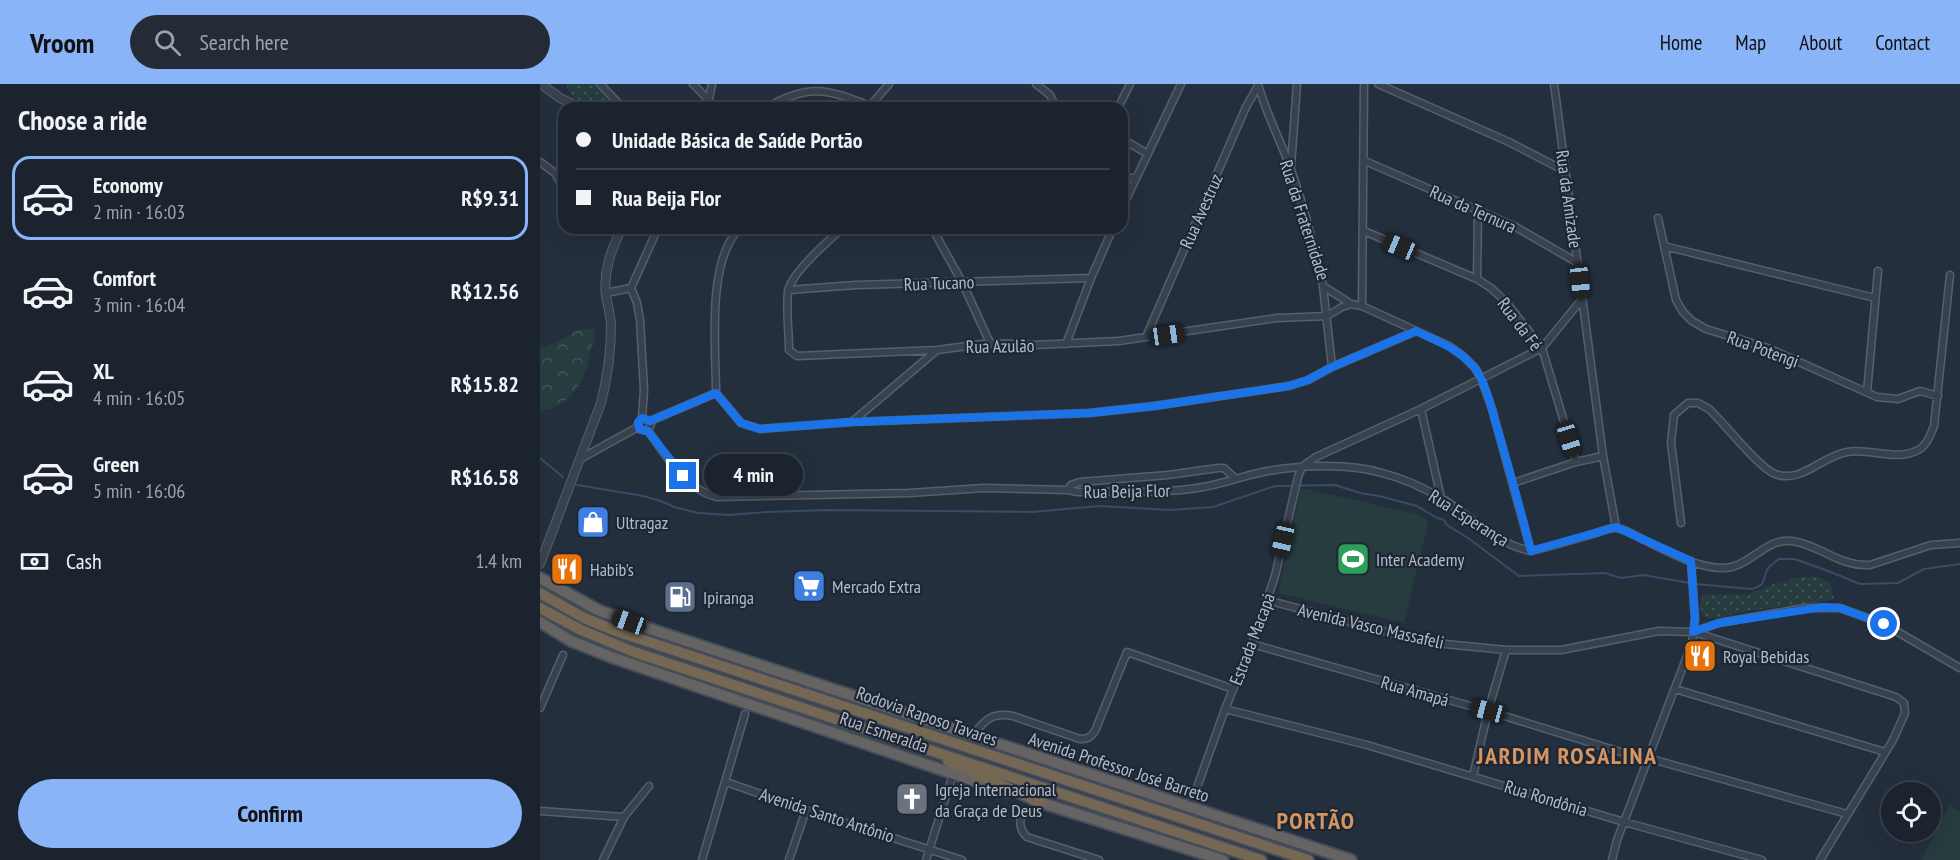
<!DOCTYPE html>
<html lang="en">
<head>
<meta charset="utf-8">
<style>
  body { margin:0; font-family:"PT Sans Narrow",sans-serif; background:#242b36; color:#f1f3f6; height:100vh; display:flex; flex-direction:column; font-size:22px; white-space:nowrap }
  * { box-sizing:border-box; margin:0 }
  p { font-size:20px; color:#a0a4aa }
  .icon { flex:none; width:33px; height:33px; fill:none; stroke:currentColor; stroke-width:2; stroke-linecap:round; stroke-linejoin:round }
  .map { position:relative; flex:1; overflow:hidden }
  .details { display:flex; flex-direction:column; background:#1b232e; width:540px }
  .details>* { flex:none }
  .hud { position:absolute; left:18px; top:18px; width:570px; height:132px; border-radius:18px; box-shadow:0 6px 24px #0002,0 0 0 2px #39404a; display:grid; align-content:center; height:132px; padding:0 18px; background:#1b232e }
  .controls { position:absolute; left:1341px; top:698px; display:grid; gap:12px }
  .controls a { display:grid; place-items:center; width:60px; height:60px; border-radius:50%; background:#1b232e; box-shadow:0 6px 24px #0002,0 0 0 2px #39404a; font-size:30px }
  .end { position:absolute; width:27px; height:27px; margin:-14px; border:8px solid #1a73e8; background:#fff; box-shadow:0 0 0 3px #fff }
  .from { border-radius:50% }
  .bubble { position:absolute; height:42px; border-radius:21px; background:#1b232e; box-shadow:0 6px 24px #0002,0 0 0 2px #39404a; font-size:20px; font-weight:800; line-height:42px; text-align:center }
  .car { position:absolute; width:18px; height:36px; margin:-18px -9px; border-radius:8px; box-shadow:0 0 4px 2px #0007; background:linear-gradient(#222 24%,#8ab4d8 0 40%,#222 0 76%,#8ab4d8 0 86%,#222 0) }
  .hud b { display:flex; align-items:center; gap:21px; height:57px; font-size:22px }
  .hud b+b { border-top:2px solid #39404a }
  .hud i { width:15px; height:15px; background:#f1f3f6 }
  ul { padding:0; list-style:none }
  li { display:flex; align-items:center; gap:18px; height:84px; margin:0 12px 9px; padding:0 6px; border:3px solid transparent; border-radius:18px }
  li div { flex:1 }
  li b { display:block; font-size:22px }
  li em { font-style:normal; font-weight:800 }
  li.selected { border-color:#8ab4f8 }
  li>.icon { width:54px; height:54px; stroke-width:1.5 }
  h2 { padding:0 18px; font-size:27px; line-height:72px }
  .pay { display:flex; align-items:center; gap:15px; height:66px; padding:0 18px; font-size:22px }
  .pay p { margin-inline-start:auto }
  .cta { display:flex; gap:12px; margin-top:auto; padding:12px 18px }
  .cta a { flex:1; height:69px; border-radius:36px; background:#8ab4f8; color:#111; font-size:24px; font-weight:800; line-height:69px; text-align:center }
  header { display:flex; align-items:center; gap:36px; box-sizing:border-box; height:84px; padding:0 30px; background:#8ab4f8; color:#111 }
  header strong { font-size:28px }
  nav { display:flex; gap:33px; margin-inline-start:auto; font-size:21px }
  .search { width:420px; height:54px; background:#242b36; display:flex; align-items:center; gap:15px; box-sizing:border-box; padding:0 21px; border-radius:33px; color:#a0a4aa; font-size:22px }
  main { display:flex; flex:1; min-height:0 }
  .map>svg:first-child { display:block }
  .grass { fill:#263c3f }
  .forest { fill:url(#forest-crowns) }
  .park { fill:url(#park-dots) }
  .lines { fill:none; stroke-linecap:round; stroke-linejoin:round }
  .stream { stroke:#394c67; stroke-width:2 }
  .minor-casing { stroke:#565f6c; stroke-width:9 }
  .tertiary-casing { stroke:#565f6c; stroke-width:10 }
  .trunk-casing { stroke:#434c59; stroke-width:14 }
  .motorway-casing { stroke:#434c59; stroke-width:14 }
  .minor { stroke:#38414e; stroke-width:6 }
  .tertiary { stroke:#38414e; stroke-width:8 }
  .trunk { stroke:#656462; stroke-width:10 }
  .motorway { stroke:#746855; stroke-width:10 }
  .route { stroke:#1a73e8; stroke-width:8 }
  .labels { text-anchor:middle; dominant-baseline:central; stroke-width:4.5; stroke-linejoin:round; paint-order:stroke }
  .street-label { font-size:18px; fill:#b4bcc9; stroke:#1d2633 }
  .poi-label { font-size:18px; fill:#b4bcc9; stroke:#1d2633; text-anchor:start }
  .district-label { font-size:24px; font-weight:bold; letter-spacing:1.5px; fill:#d59563; stroke:#1d2633 }
</style>
</head>
<body>
<header>
<strong>Vroom</strong>
<div class="search"><svg class="icon" aria-label="search" viewBox="0 0 24 24"><circle cx="10" cy="10" r="6"/><path d="M15 15l6 6"/></svg>Search here</div>
<nav><a>Home</a><a>Map</a><a>About</a><a>Contact</a></nav>
</header>
<main>
<section class="details">
<h2>Choose a ride</h2>
<ul>
<li class="selected"><svg class="icon" aria-label="car" viewBox="0 0 24 24"><path d="M5 17H2v-5l4-1 3-4h7l3 4 3 1v5h-3M9 17h6M6 11h13"/><circle cx="7" cy="17" r="2"/><circle cx="17" cy="17" r="2"/></svg><div><b>Economy</b><p>2 min · 16:03</p></div><em>R$9.31</em></li>
<li><svg class="icon" aria-label="car" viewBox="0 0 24 24"><path d="M5 17H2v-5l4-1 3-4h7l3 4 3 1v5h-3M9 17h6M6 11h13"/><circle cx="7" cy="17" r="2"/><circle cx="17" cy="17" r="2"/></svg><div><b>Comfort</b><p>3 min · 16:04</p></div><em>R$12.56</em></li>
<li><svg class="icon" aria-label="car" viewBox="0 0 24 24"><path d="M5 17H2v-5l4-1 3-4h7l3 4 3 1v5h-3M9 17h6M6 11h13"/><circle cx="7" cy="17" r="2"/><circle cx="17" cy="17" r="2"/></svg><div><b>XL</b><p>4 min · 16:05</p></div><em>R$15.82</em></li>
<li><svg class="icon" aria-label="car" viewBox="0 0 24 24"><path d="M5 17H2v-5l4-1 3-4h7l3 4 3 1v5h-3M9 17h6M6 11h13"/><circle cx="7" cy="17" r="2"/><circle cx="17" cy="17" r="2"/></svg><div><b>Green</b><p>5 min · 16:06</p></div><em>R$16.58</em></li>
</ul>
<div class="pay"><svg class="icon" aria-label="cash" viewBox="0 0 24 24"><path d="M3 7h18v10H3z"/><circle cx="12" cy="12" r="2"/></svg>Cash<p>1.4 km</p></div>
<div class="cta"><a>Confirm</a></div>
</section>
<div class="map">
<svg width="1420" height="776" viewBox="0 0 1420 776">
  <defs>
    <pattern id="forest-crowns" width="20" height="18" patternUnits="userSpaceOnUse" patternTransform="scale(1.5)"><rect width="20" height="18" fill="#263c3f"/><path d="M2 6a3 3 0 1 1 6 0M12 15a3 3 0 1 1 6 0" fill="none" stroke="#435659"/></pattern>
    <pattern id="park-dots" width="8" height="8" patternUnits="userSpaceOnUse" patternTransform="scale(1.5)"><rect width="8" height="8" fill="#263c3f"/><path d="M2 2h.1M6 6h.1" fill="none" stroke="#435659" stroke-width="1.8" stroke-linecap="round"/></pattern>
  </defs>
  <rect width="100%" height="100%" fill="#242f3e"/>
  <path class="grass" d="M761,404L877,430C883,432 887,433 888,440L864,539L738,509Z
    M1409,721L1420,727V776H1381Z"/>
  <path class="forest" d="M40,245H56C48,281 43,321 0,327V264L15,259Z"/>
  <path class="park" d="M26,0H54L77,24C54,24 35,26 26,0Z
    M1259,493H1279L1290,499L1294,515C1264,523 1233,522 1202,528C1191,530 1171,539 1162,531L1160,522L1162,511L1209,510L1234,500Z"/>
  <g class="lines">
    <path class="stream" d="M0,374L23,393
      M37,401L103,412L121,417L134,423L158,429L189,431L226,428L287,426L492,428L560,422L630,426L673,423L735,402L795,401L820,409L839,412L877,422L897,434L904,436L907,441L928,454L979,492L1065,489L1081,494L1103,491L1150,499
      M1155,500L1212,505C1226,501 1222,497 1227,486C1229,482 1235,478 1239,475H1254L1283,485L1320,500L1358,499L1384,485L1420,480"/>
    <defs>
      <path id="minor" d="M60,0L83,24
        M153,0L176,24
        M496,0L510,11L516,24
        M718,0C726,30 741,57 751,86C765,124 774,162 783,202L811,220L822,222L909,262L923,272L935,284L941,294L952,325L991,467
        M838,0L969,58L1025,87
        M1014,0L1063,372L1076,443
        M330,22L349,0
        M167,24L172,0
        M226,24C267,0 286,4 330,22L331,24
        M469,24H504
        M578,24L590,0
        M582,55L608,70
        M825,77L974,142L1038,179
        M0,78L15,89L21,100
        M751,82L757,0
        M582,94H596
        M582,124L641,0
        M1118,134L1136,216L1143,228L1152,237L1166,245L1228,264L1337,313L1358,315L1380,307L1398,312
        M200,144C166,177 176,264 176,309L201,339L220,345L312,338L549,329L614,322L749,302L768,296L792,283L876,247
        M303,144C289,156 250,190 248,208C246,227 249,247 249,266L257,272L397,266L450,259L494,261L579,257L737,234L787,232L802,223L811,220
        M392,144L422,198L450,259
        M824,147L937,195L951,204L966,218L1002,264L1036,378
        M1124,162L1335,214
        M937,195L938,127
        M783,202L792,283
        M248,206L316,201L551,194
        M66,209L91,204
        M822,222L824,0
        M606,253L706,23L718,2
        M526,260L551,194L573,144
        M1327,308L1338,187
        M881,325L901,414
        M102,334L110,337L111,340L108,347L99,345L98,340L102,334L104,306L100,236L97,219L91,204L118,144
        M110,337L176,309
        M312,338L397,266
        M108,347C126,371 145,406 177,413L369,409L444,404L528,406L538,408C577,407 618,410 657,404C681,401 704,391 728,387C762,381 809,379 842,389C862,394 884,404 901,414C932,432 955,460 991,467C1012,462 1032,456 1053,450C1060,448 1068,444 1075,444C1082,443 1094,451 1100,454C1125,466 1154,483 1181,484C1210,485 1225,453 1252,457C1281,461 1299,483 1330,481L1391,461L1420,459
        M40,375L98,343
        M973,399L1036,378L1063,372
        M528,406L531,401L540,398L628,391L678,384H684L696,395
        M1141,439L1131,359L1134,331L1148,319H1158L1169,325C1185,340 1218,383 1235,390C1261,400 1282,372 1307,368C1330,364 1355,377 1376,367C1386,363 1390,352 1394,342L1410,191
        M727,516L885,558L966,566H1021L1119,547L1153,548L1179,539L1265,524H1300L1344,540L1420,584
        M1154,548L1356,613L1364,619L1365,629L1353,656L1280,776
        M712,560L948,627L1107,676
        M1135,605L1345,668
        M0,624L23,571
        M685,625L827,661L1084,738L1222,776
        M432,652C445,636 451,628 473,632L540,655C548,655 551,653 555,647L587,568L693,605
        M1108,674L1307,730
        M933,692L948,627L966,566
        M186,698L266,726L422,776
        M650,723L685,625L712,560L727,516L735,492L758,393L762,383L776,373L881,325L1002,264L1042,215
        M0,727L84,733
        M481,729C480,740 479,745 487,753L559,776
        M63,776L84,733L109,702
        M162,776L205,630
        M249,776L266,726
        M386,776L413,690
        M1072,776L1077,756L1152,559L1155,535L1151,477"/>
      <path id="tertiary" d="M1,0L20,14L41,24
        M0,480L61,319C68,292 71,267 71,240C70,230 68,221 66,212C63,187 71,166 82,144"/>
      <path id="trunk" d="M0,494L58,526L101,542L811,776
        M0,538L31,557L71,573L467,708
        M493,716L683,776"/>
      <path id="motorway" d="M0,509L44,534L76,547L768,776
        M0,524L41,546L94,568L721,776
        M408,677L502,719"/>
    </defs>
    <use href="#minor" class="minor-casing"/>
    <use href="#tertiary" class="tertiary-casing"/>
    <use href="#trunk" class="trunk-casing"/>
    <use href="#motorway" class="motorway-casing"/>
    <use href="#minor" class="minor"/>
    <use href="#tertiary" class="tertiary"/>
    <use href="#trunk" class="trunk"/>
    <use href="#motorway" class="motorway"/>
  </g>
  <g class="lines">
    <path class="route" d="M143,392L108,347L99,345L98,338L102,334L110,337L176,309L201,339L220,345L312,338L549,329L614,322L749,302L768,296L792,283L876,247C897,257 919,265 934,283C947,300 952,327 958,347C970,387 981,427 991,467L1076,443L1151,477L1155,535L1153,548L1179,539L1283,523L1300,524L1344,540"/>
  </g>
  <defs>
    <symbol id="shop-square" viewBox="-11 -11 22 22"><rect x="-9" y="-9" width="18" height="18" rx="4" fill="#3f7fe0" stroke="#1d2633"/><path d="M-5-2.5h2.3a2.7 3.5 0 0 1 5.4 0H5L5.5 6h-11ZM-1.5-2.5h3a1.5 2.3 0 0 0-3 0Z" fill="#fff"/></symbol>
    <symbol id="stadium-square" viewBox="-11 -11 22 22"><rect x="-9" y="-9" width="18" height="18" rx="4" fill="#2e9e5b" stroke="#1d2633"/><path d="M0-5a6.5 5 0 1 0 0 10a6.5 5 0 1 0 0-10ZM-3.5-1.8h7v3.6h-7Z" fill="#fff"/></symbol>
    <symbol id="restaurant-square" viewBox="-11 -11 22 22"><rect x="-9" y="-9" width="18" height="18" rx="4" fill="#e8710a" stroke="#1d2633"/><path d="M-5-6h1v4h1v-4h1v4h1v-4h1v5L-1.5 .5V6h-2V.5L-5-1ZM5-6V6H3V1.5H1.5Q1.5-4 5-6Z" fill="#fff"/></symbol>
    <symbol id="supermarket-square" viewBox="-11 -11 22 22"><rect x="-9" y="-9" width="18" height="18" rx="4" fill="#3f7fe0" stroke="#1d2633"/><path d="M-6-5.5h2.5l.6 2H6L4.5 2H-2.5L-4.4-4H-6ZM-1.5 3.2a1.3 1.3 0 1 0 .1 0ZM3 3.2a1.3 1.3 0 1 0 .1 0Z" fill="#fff"/></symbol>
    <symbol id="fuel-square" viewBox="-11 -11 22 22"><rect x="-9" y="-9" width="18" height="18" rx="4" fill="#5c6f8a" stroke="#1d2633"/><path d="M-5.5-6h7V0h2V4h1.3V-2.5L3-4.5l.8-.8L6-3V5H2.5V1h-1V6h-7ZM-4.2-4.7v3.2H.2V-4.7Z" fill="#fff"/></symbol>
    <symbol id="church-square" viewBox="-11 -11 22 22"><rect x="-9" y="-9" width="18" height="18" rx="4" fill="#6b7280" stroke="#1d2633"/><path d="M-1.2-6h2.4v3.5h3.3v2.4h-3.3V6h-2.4V-.1h-3.3v-2.4h3.3Z" fill="#fff"/></symbol>
  </defs>
  <g fill-rule="evenodd">
    <use href="#shop-square" x="34" y="419" width="38" height="38"/>
    <use href="#stadium-square" x="794" y="456" width="38" height="38"/>
    <use href="#restaurant-square" x="8" y="466" width="38" height="38"/>
    <use href="#supermarket-square" x="250" y="483" width="38" height="38"/>
    <use href="#fuel-square" x="121" y="494" width="38" height="38"/>
    <use href="#restaurant-square" x="1141" y="553" width="38" height="38"/>
    <use href="#church-square" x="353" y="696" width="38" height="38"/>
  </g>
  <g class="labels">
    <g class="street-label">
      <text transform="translate(1029 115) rotate(82)">Rua da Amizade</text>
      <text transform="translate(933 125) rotate(24)">Rua da Ternura</text>
      <text transform="translate(661 127) rotate(-66)">Rua Avestruz</text>
      <text transform="translate(765 136) rotate(72)">Rua da Fraternidade</text>
      <text transform="translate(399 199) rotate(-2)">Rua Tucano</text>
      <text transform="translate(980 240) rotate(53)">Rua da Fé</text>
      <text transform="translate(460 262) rotate(-1)">Rua Azulão</text>
      <text transform="translate(1223 265) rotate(20)">Rua Potengi</text>
      <text transform="translate(587 407) rotate(-1)">Rua Beija Flor</text>
      <text transform="translate(929 434) rotate(32)">Rua Esperança</text>
      <text transform="translate(831 542) rotate(13)">Avenida Vasco Massafeli</text>
      <text transform="translate(712 555) rotate(-69)">Estrada Macapá</text>
      <text transform="translate(875 607) rotate(16)">Rua Amapá</text>
      <text transform="translate(387 632) rotate(19)">Rodovia Raposo Tavares</text>
      <text transform="translate(344 648) rotate(19)">Rua Esmeralda</text>
      <text transform="translate(579 683) rotate(18)">Avenida Professor José Barreto</text>
      <text transform="translate(1006 714) rotate(17)">Rua Rondônia</text>
      <text transform="translate(287 731) rotate(18)">Avenida Santo Antônio</text>
    </g>
    <g class="poi-label">
      <text x="76" y="438">Ultragaz</text>
      <text x="836" y="475">Inter Academy</text>
      <text x="50" y="485">Habib's</text>
      <text x="292" y="502">Mercado Extra</text>
      <text x="163" y="513">Ipiranga</text>
      <text x="1183" y="572">Royal Bebidas</text>
      <text x="395" y="705">Igreja Internacional<tspan x="395" dy="21">da Graça de Deus</tspan></text>
    </g>
    <g class="district-label">
      <text x="1027" y="671">JARDIM ROSALINA</text>
      <text x="776" y="736">PORTÃO</text>
    </g>
  </g>
</svg>
<div class="controls">
<a><svg class="icon" aria-label="locate" viewBox="0 0 24 24"><circle cx="12" cy="12" r="6"/><path d="M12 2v4M12 18v4M2 12h4M18 12h4"/></svg></a>
</div>
<i class="end from" style="left:1344px;top:540px"></i>
<i class="end" style="left:143px;top:392px"></i>
<div class="bubble" style="left:164px;top:370px;width:99px">4 min</div>
<i class="car" style="left:860px;top:163px;rotate:293deg"></i>
<i class="car" style="left:1040px;top:197px;rotate:174deg"></i>
<i class="car" style="left:627px;top:251px;rotate:82deg"></i>
<i class="car" style="left:1029px;top:355px;rotate:163deg"></i>
<i class="car" style="left:743px;top:456px;rotate:193deg"></i>
<i class="car" style="left:89px;top:538px;rotate:290deg"></i>
<i class="car" style="left:948px;top:627px;rotate:285deg"></i>
<div class="hud">
<b><i class="from"></i>Unidade Básica de Saúde Portão</b>
<b><i></i>Rua Beija Flor</b>
</div>
</div>
</main>
</body>
</html>
